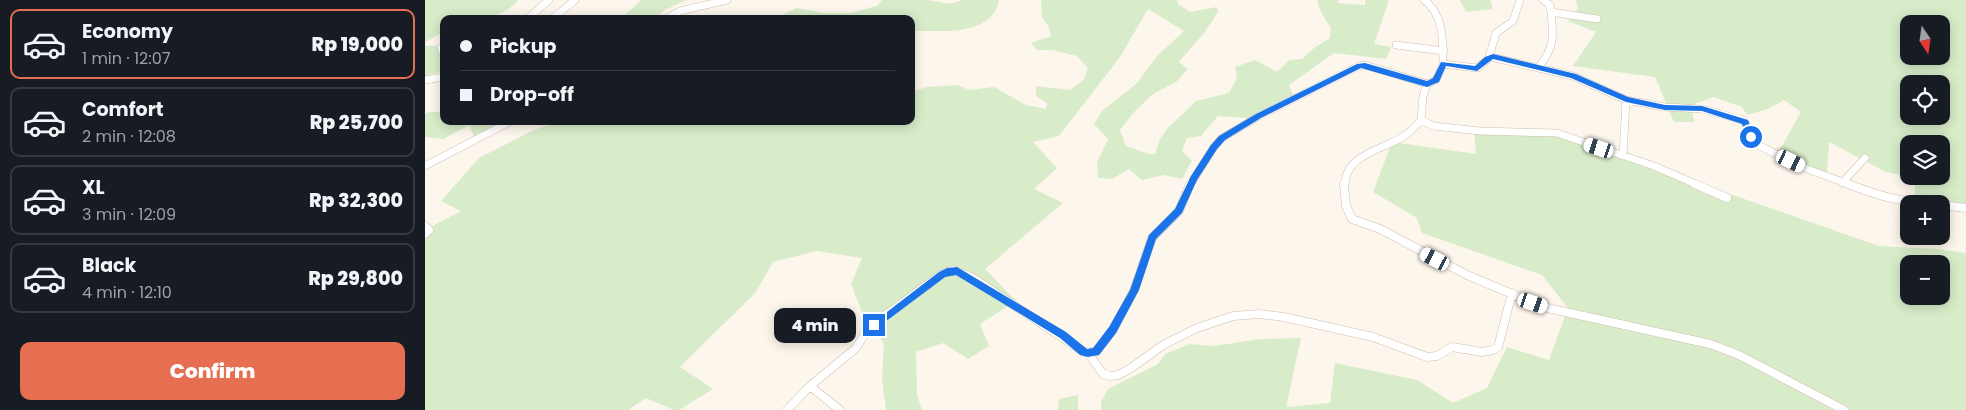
<!DOCTYPE html>
<html lang="en">
<head>
<meta charset="utf-8">
<style>
  body { margin:0; font-family:Poppins,sans-serif; background:#242831; color:#f1f3f6; height:100vh; display:flex; flex-direction:column; font-size:19px; white-space:nowrap }
  * { box-sizing:border-box; margin:0 }
  p { font-size:16px; color:#9ea1a6 }
  .icon { flex:none; width:28px; height:28px; fill:none; stroke:currentColor; stroke-width:2; stroke-linecap:round; stroke-linejoin:round }
  .map { position:relative; flex:1; overflow:hidden }
  .panel { display:flex; flex-direction:column; background:#171b24; width:425px }
  .panel>* { flex:none }
  .guide { position:absolute; left:15px; top:15px; width:475px; height:110px; border-radius:10px; box-shadow:0 2px 12px #0003; display:grid; align-content:center; height:110px; padding:0 20px; background:#171b24 }
  .needle { width:32px; rotate:167deg }
  .tools { position:absolute; left:1475px; top:15px; display:grid; gap:10px }
  .tools a { display:grid; place-items:center; width:50px; height:50px; border-radius:10px; background:#171b24; box-shadow:0 2px 12px #0003; font-size:25px }
  .end { position:absolute; width:22px; height:22px; margin:-11px; border:6px solid #1a73e8; background:#fff; box-shadow:0 0 0 2px #fff }
  .from { border-radius:50% }
  .bubble { position:absolute; height:35px; border-radius:10px; background:#171b24; box-shadow:0 2px 12px #0003; font-size:16px; font-weight:800; line-height:35px; text-align:center }
  .car { position:absolute; width:15px; height:30px; margin:-15px -8px; border-radius:6px; box-shadow:0 0 4px 1px #0007; background:linear-gradient(#fff 24%,#345 0 40%,#fff 0 76%,#345 0 86%,#fff 0) }
  .guide b { display:flex; align-items:center; gap:18px; height:48px; font-size:19px }
  .guide b+b { border-top:1px solid #363941 }
  .guide i { width:12px; height:12px; background:#f1f3f6 }
  ul { padding:9px 0 0; list-style:none }
  li { display:flex; align-items:center; gap:15px; height:70px; margin:0 10px 8px; padding:0 10px; border:2px solid #363941; border-radius:10px }
  li div { flex:1 }
  li b { display:block; font-size:19px }
  li em { font-style:normal; font-weight:800 }
  li.selected { border-color:#e76f51 }
  li>.icon { width:45px; height:45px; stroke-width:1.5 }
  .cta { display:flex; gap:10px; margin-top:auto; padding:10px 20px }
  .cta a { flex:1; height:58px; border-radius:10px; background:#e76f51; color:#fff; font-size:20px; font-weight:800; line-height:58px; text-align:center }
  main { display:flex; flex:1; min-height:0 }
  .map>svg:first-child { display:block }
  .green { fill:#d8ecc9; fill-rule:evenodd }
  .lines { fill:none; stroke-linecap:round; stroke-linejoin:round }
  .street-far1-casing { stroke:#d1beb0; stroke-width:8 }
  .street-casing { stroke:#d1beb0; stroke-width:9 }
  .street-far1 { stroke:#fff; stroke-width:7 }
  .street { stroke:#fff; stroke-width:8 }
  .route { fill:#1a73e8 }
</style>
</head>
<body>
<main>
<section class="panel">
<ul>
<li class="selected"><svg class="icon" aria-label="car" viewBox="0 0 24 24"><path d="M5 17H2v-5l4-1 3-4h7l3 4 3 1v5h-3M9 17h6M6 11h13"/><circle cx="7" cy="17" r="2"/><circle cx="17" cy="17" r="2"/></svg><div><b>Economy</b><p>1 min · 12:07</p></div><em>Rp 19,000</em></li>
<li><svg class="icon" aria-label="car" viewBox="0 0 24 24"><path d="M5 17H2v-5l4-1 3-4h7l3 4 3 1v5h-3M9 17h6M6 11h13"/><circle cx="7" cy="17" r="2"/><circle cx="17" cy="17" r="2"/></svg><div><b>Comfort</b><p>2 min · 12:08</p></div><em>Rp 25,700</em></li>
<li><svg class="icon" aria-label="car" viewBox="0 0 24 24"><path d="M5 17H2v-5l4-1 3-4h7l3 4 3 1v5h-3M9 17h6M6 11h13"/><circle cx="7" cy="17" r="2"/><circle cx="17" cy="17" r="2"/></svg><div><b>XL</b><p>3 min · 12:09</p></div><em>Rp 32,300</em></li>
<li><svg class="icon" aria-label="car" viewBox="0 0 24 24"><path d="M5 17H2v-5l4-1 3-4h7l3 4 3 1v5h-3M9 17h6M6 11h13"/><circle cx="7" cy="17" r="2"/><circle cx="17" cy="17" r="2"/></svg><div><b>Black</b><p>4 min · 12:10</p></div><em>Rp 29,800</em></li>
</ul>
<div class="cta"><a>Confirm</a></div>
</section>
<div class="map">
<svg width="1541" height="410" viewBox="0 0 1541 410">
  <rect width="100%" height="100%" fill="#fdf6ec"/>
  <path class="green" d="M0,0H93C75,22 45,19 19,19V32L0,42Z
    M216,0H262L241,9L228,19H196Z
    M457,0H502L525,4L537,0H573L574,2C563,38 516,30 486,31V19H310L336,15H357L372,8L399,13H426L452,6Z
    M616,0H752L753,4L765,12L792,7L793,12L779,33L754,62L763,69L751,82L728,94L709,112L695,130L701,146L724,154H730L735,139L743,128L771,101L804,93L812,78L810,67L830,60L852,72L864,60L877,59L889,48L905,38L906,29L896,12L892,0H913V3L940,5V0H964L949,44L966,47L961,59L909,53L864,85L869,97L822,118L793,116L776,136L762,138L757,151L767,161L757,179L739,175L717,180L704,169L687,179L673,178L672,162L683,139L669,124L677,111L712,83L732,56L759,31L723,9L695,57L634,136L608,142L632,168L609,189L638,203L560,269L591,301L555,324L564,346L543,359L518,343L491,352L492,395L497,410H461L457,380L459,344L437,312L426,284L437,258L392,251L348,262L330,293L255,367L288,389L254,410H249L221,398L203,410H0V230L36,211L16,201L54,158L105,132L133,121H486V92L502,87L533,85L544,90L569,87L601,105L621,109L622,103L611,96V86L645,90L659,79L663,68L652,56L627,50H612L606,43L626,36L624,27L617,17Z
    M1035,0H1065L1068,9L1041,12Z
    M1151,0H1541V204L1489,197L1491,178L1461,172L1404,142L1402,173L1384,167L1354,151L1376,112L1359,100L1343,109L1322,115L1317,107L1289,97L1266,105L1269,122H1249L1230,77L1148,66L1171,32L1143,21L1153,8ZM1484,24H1516V56H1484ZM1484,84H1516V116H1484ZM1484,144H1516V176H1484Z
    M19,45V71L0,76V46Z
    M5,112H19V121H76L49,137L44,125L18,139L0,137V114Z
    M1049,130L1125,131L1454,246L1512,249L1541,253V410H676V402L683,389L733,364L740,354L764,344L789,346L836,339L876,338L861,407L905,403L910,363L992,380L1028,403L1062,388L1082,347L1124,360L1143,308L1117,275L997,233L992,218L948,192L967,142L1051,154ZM1484,264H1516V296H1484Z
    M653,395V410H633L634,399Z"/>
  <g class="lines">
    <defs>
      <path id="street-far1" d="M999,0C1019,14 1018,42 1018,64
        M1126,12L1172,19
        M102,19L124,0
        M127,19L150,0
        M241,19L255,11L302,0
        M971,45L1019,51
        M19,46L16,48L19,56
        M1064,57L1071,33L1088,21L1095,0
        M1114,67C1132,44 1128,32 1125,5L1118,0
        M0,80L19,77
        M996,120L1008,126L1055,131L1132,133L1229,166L1273,185
        M1198,156L1201,100
        M0,166L86,121
        M1417,183L1440,158
        M765,185L789,147L797,138L834,116L934,66L940,65L1002,84L1011,80L1018,64L1052,68L1066,57L1148,76L1201,100L1240,107L1277,109L1318,120L1326,137L1335,146L1382,169L1426,185
        M920,185C920,154 958,150 979,136C985,132 991,126 996,120L998,96L1002,84"/>
      <path id="street" d="M919,184L921,206L927,219L955,229L1042,275L1118,307L1285,344L1314,355L1419,410
        M1270,184L1302,198
        M1423,184C1457,197 1475,202 1511,204
        M1516,205L1541,208
        M0,226L4,230L0,234
        M663,353L678,374L686,376L693,375L706,368L738,345L772,328L808,316L834,314L859,317L948,337L1002,357L1012,356L1027,347L1057,352L1068,350L1073,347L1087,293
        M385,386L415,410
        M362,410L385,386L431,348L439,335L457,318L517,274L528,270L548,278L659,352H671L688,330L709,290L727,238L754,211L765,184"/>
    </defs>
    <use href="#street-far1" class="street-far1-casing"/>
    <use href="#street" class="street-casing"/>
    <use href="#street-far1" class="street-far1"/>
    <use href="#street" class="street"/>
  </g>
  <path class="route" d="M1068,54L1151,74L1203,97L1240,105L1277,106L1323,120L1330,137L1328,139H1323L1317,124L1277,111L1240,110L1201,102L1146,78L1068,59L1052,71L1021,66L1014,82L1002,87L936,68L836,118L800,140L792,149L772,180L757,213L731,239L714,290L691,333L674,355L663,357L655,355L635,338L531,275L520,277L452,328L449,329L445,325L514,272L522,268L532,267L641,332L662,349L668,348L684,327L705,290L724,235L750,209L766,176L786,145L794,136L831,114L932,64L940,63L1002,81L1008,78L1016,62L1050,66L1060,57Z"/>
</svg>
<div class="tools">
<a><svg class="needle" viewBox="-14 -14 28 28"><path d="M0-13l5 13h-10z" fill="#e53935"/><path d="M0 13l5-13h-10z" fill="#9ea1a6"/></svg></a>
<a><svg class="icon" aria-label="locate" viewBox="0 0 24 24"><circle cx="12" cy="12" r="6"/><path d="M12 2v4M12 18v4M2 12h4M18 12h4"/></svg></a>
<a><svg class="icon" aria-label="layers" viewBox="0 0 24 24"><path d="M12 4l9 5-9 5-9-5zM3 14l9 5 9-5"/></svg></a>
<a>+</a>
<a>−</a>
</div>
<i class="end from" style="left:1326px;top:137px"></i>
<i class="end" style="left:449px;top:325px"></i>
<div class="bubble" style="left:349px;top:308px;width:82px">4 min</div>
<i class="car" style="left:1174px;top:148px;rotate:288deg"></i>
<i class="car" style="left:1366px;top:161px;rotate:116deg"></i>
<i class="car" style="left:1010px;top:259px;rotate:297deg"></i>
<i class="car" style="left:1108px;top:303px;rotate:109deg"></i>
<div class="guide">
<b><i class="from"></i>Pickup</b>
<b><i></i>Drop-off</b>
</div>
</div>
</main>
</body>
</html>
